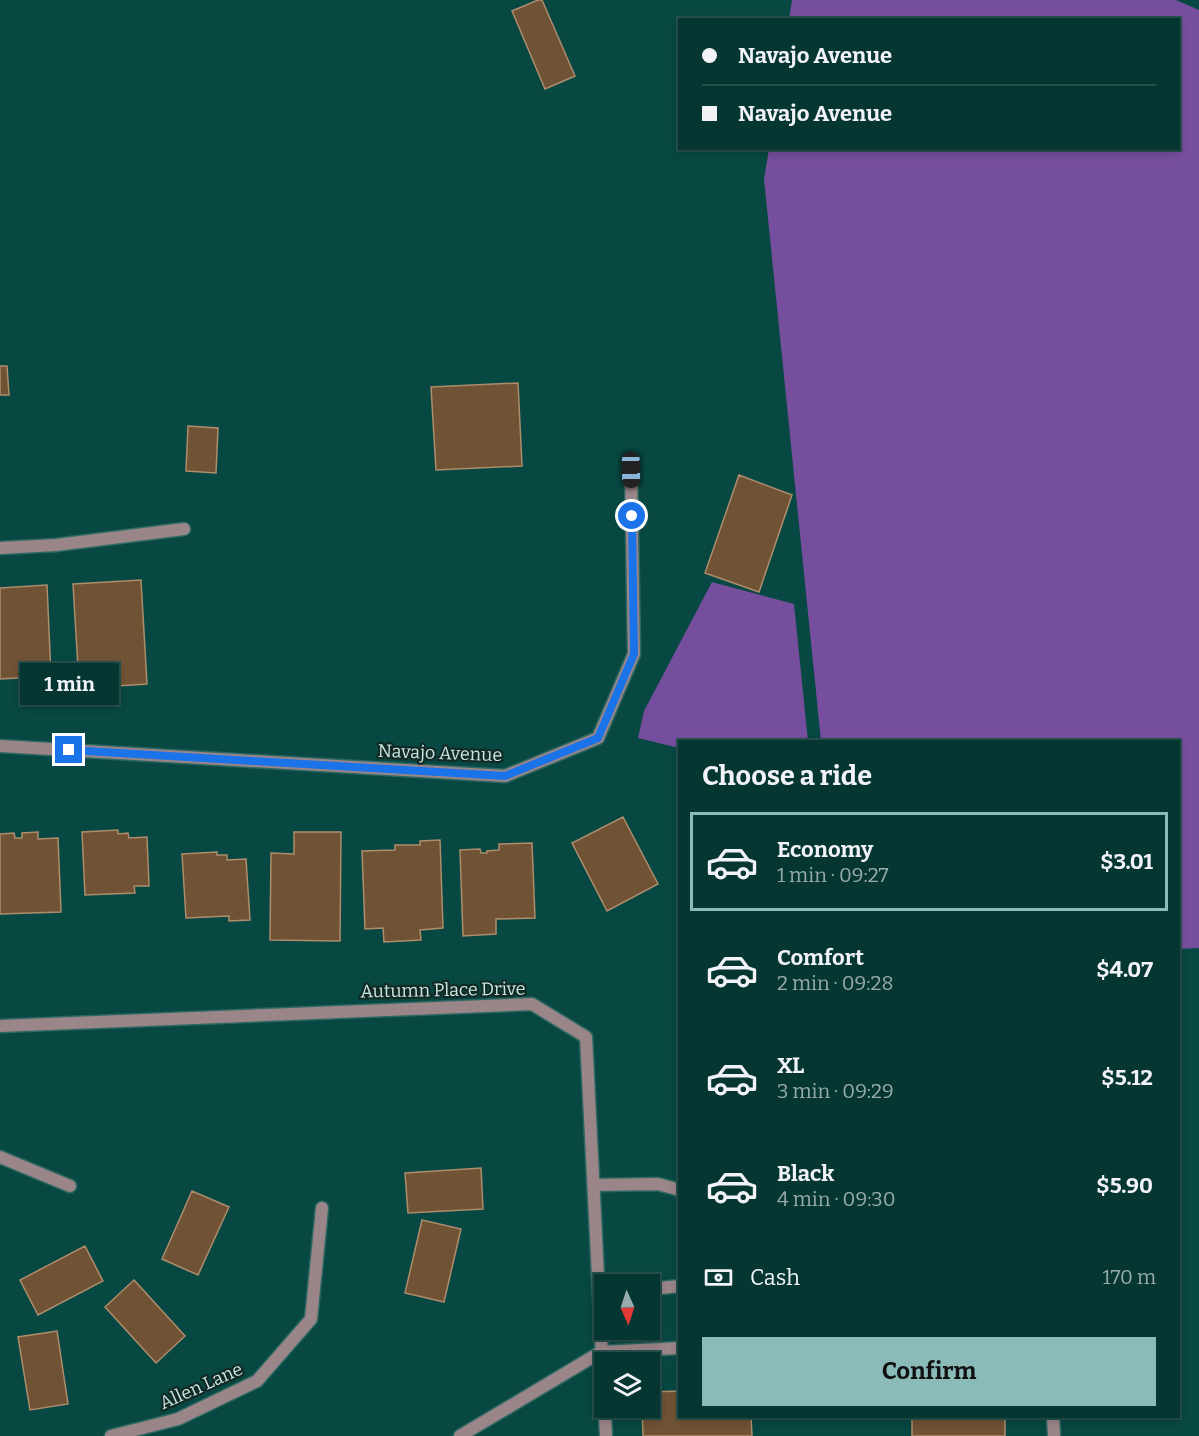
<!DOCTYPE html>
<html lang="en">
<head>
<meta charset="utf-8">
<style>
  body { margin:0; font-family:Bitter,serif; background:#0f3e3a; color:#f1f3f6; height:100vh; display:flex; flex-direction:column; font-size:22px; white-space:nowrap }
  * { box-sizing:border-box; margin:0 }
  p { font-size:20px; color:#98abac }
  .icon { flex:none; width:33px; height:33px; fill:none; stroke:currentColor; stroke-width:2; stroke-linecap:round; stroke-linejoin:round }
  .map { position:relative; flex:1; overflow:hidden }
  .details { position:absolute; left:678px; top:740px; width:502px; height:678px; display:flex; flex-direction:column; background:#063632; border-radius:0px; box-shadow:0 3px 9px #0003,0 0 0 2px #27504d }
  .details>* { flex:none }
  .hud { position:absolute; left:678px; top:18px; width:502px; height:132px; border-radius:0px; box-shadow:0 3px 9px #0003,0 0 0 2px #27504d; display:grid; align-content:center; height:132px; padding:0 24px; background:#063632 }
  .needle { width:39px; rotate:177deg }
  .buttons { position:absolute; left:594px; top:1274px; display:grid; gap:12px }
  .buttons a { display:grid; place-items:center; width:66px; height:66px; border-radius:0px; background:#063632; box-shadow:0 3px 9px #0003,0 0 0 2px #27504d; font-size:30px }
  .end { position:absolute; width:27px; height:27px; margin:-14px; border:8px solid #1a73e8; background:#fff; box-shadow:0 0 0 3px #fff }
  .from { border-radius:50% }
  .bubble { position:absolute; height:42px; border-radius:0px; background:#063632; box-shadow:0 3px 9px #0003,0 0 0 2px #27504d; font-size:20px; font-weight:700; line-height:42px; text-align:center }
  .car { position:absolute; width:18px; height:36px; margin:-18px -9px; border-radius:8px; box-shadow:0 0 4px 2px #0007; background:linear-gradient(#222 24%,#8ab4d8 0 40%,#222 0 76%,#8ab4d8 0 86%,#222 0) }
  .hud b { display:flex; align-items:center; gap:21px; height:57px; font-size:22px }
  .hud b+b { border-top:2px solid #27504d }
  .hud i { width:15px; height:15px; background:#f1f3f6 }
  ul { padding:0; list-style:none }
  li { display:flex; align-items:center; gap:18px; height:99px; margin:0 12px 9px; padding:0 12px; border:3px solid transparent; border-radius:0px }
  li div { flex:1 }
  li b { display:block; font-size:22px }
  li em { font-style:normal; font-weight:700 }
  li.active { border-color:#8bbbb9 }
  li>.icon { width:54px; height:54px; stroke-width:1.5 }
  h2 { padding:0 24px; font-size:27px; line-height:72px }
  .pay { display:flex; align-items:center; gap:15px; height:66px; padding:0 24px; font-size:22px }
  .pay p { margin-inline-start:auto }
  .primary-button { display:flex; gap:12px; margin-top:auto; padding:12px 24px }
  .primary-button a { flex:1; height:69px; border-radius:0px; background:#8bbbb9; color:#111; font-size:24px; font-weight:700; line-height:69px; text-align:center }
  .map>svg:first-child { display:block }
  .green { fill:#764e9e }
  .building { fill:#705234; stroke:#ae8d6d; stroke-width:1.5 }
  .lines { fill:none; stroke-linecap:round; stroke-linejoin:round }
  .lane-casing { stroke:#2f6862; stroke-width:15 }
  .street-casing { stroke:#2f6862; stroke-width:15 }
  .lane { stroke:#9a8588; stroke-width:12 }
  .street { stroke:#9a8588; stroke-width:12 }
  .route { stroke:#1a73e8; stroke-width:8 }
  .labels { text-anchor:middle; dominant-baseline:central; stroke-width:4.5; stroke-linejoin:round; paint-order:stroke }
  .street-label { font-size:18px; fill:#cae6e1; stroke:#122926 }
</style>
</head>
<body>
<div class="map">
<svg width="1199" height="1436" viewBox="0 0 1199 1436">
  <rect width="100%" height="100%" fill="#084842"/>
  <path class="green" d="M792,0H1176L1199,10V948L1179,949V741H821L764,179L769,149L1179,148V20L789,19Z
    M712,582L794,604L808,741H680L679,748L638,738L644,711Z"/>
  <path class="building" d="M538,0H542L575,76L545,89L512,11Z
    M0,366H7L9,395H0Z
    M518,383L522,466L436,470L431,387Z
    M188,426L218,428L216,473L186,471Z
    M739,475L792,495L759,592L705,573Z
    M141,580L147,684L102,687L101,666L78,668L73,584Z
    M47,585L51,676L0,679V588Z
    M623,817L658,884L607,911L572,843Z
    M118,830V834L128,833L129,838L147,837L149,886H134L135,893L85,895L82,832Z
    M38,832V839L58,838L61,912L0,914V834L14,833L15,838H22V833Z
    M294,832H341L340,941L270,940L271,853L294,854Z
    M440,840L443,928L420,930L421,940L384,942L383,928L365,929L362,851L395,850V845H420V841Z
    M532,843L535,918L496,919V934L463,936L460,850L480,849L481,853H487V851L499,850V844Z
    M217,852V855H227V860L246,859L250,920L229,921V916L186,918L182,854Z
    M481,1168L483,1209L408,1213L405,1173Z
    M192,1191L229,1207L198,1275L162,1259Z
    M422,1220L461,1229L444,1302L405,1293Z
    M85,1246L103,1281L38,1315L20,1280Z
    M134,1280L185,1336L156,1363L105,1307Z
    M57,1331L68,1404L30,1410L18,1337Z
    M680,1391V1416H751L752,1436H643L642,1407H650V1392Z
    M912,1416H1005V1436H912Z"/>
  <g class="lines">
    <defs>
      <path id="lane" d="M0,548L56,545L184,529
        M594,1185L658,1184L680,1190
        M650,1289L680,1286"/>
      <path id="street" d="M0,746L505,776L598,738L634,654L631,470
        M0,1026L532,1004L586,1037L606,1436
        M0,1157L70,1186
        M1053,1416L1054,1436
        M111,1436L178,1419L257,1381L311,1319L322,1208
        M460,1436L601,1352L680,1348"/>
    </defs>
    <use href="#lane" class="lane-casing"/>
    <use href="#street" class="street-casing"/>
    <use href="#lane" class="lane"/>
    <use href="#street" class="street"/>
  </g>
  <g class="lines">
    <path class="route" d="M69,750L505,776L598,738L634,654L632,516"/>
  </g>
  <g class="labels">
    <g class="street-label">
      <text transform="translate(440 753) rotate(2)">Navajo Avenue</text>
      <text transform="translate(443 990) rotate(-1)">Autumn Place Drive</text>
      <text transform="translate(201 1386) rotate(-24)">Allen Lane</text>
    </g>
  </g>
</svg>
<div class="buttons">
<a><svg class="needle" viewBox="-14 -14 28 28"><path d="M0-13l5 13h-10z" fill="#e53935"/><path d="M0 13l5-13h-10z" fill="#98abac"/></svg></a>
<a><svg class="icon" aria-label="layers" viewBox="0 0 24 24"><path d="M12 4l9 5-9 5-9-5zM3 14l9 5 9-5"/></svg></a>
</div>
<i class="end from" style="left:632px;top:516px"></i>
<i class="end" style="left:69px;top:750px"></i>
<div class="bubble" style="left:20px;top:663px;width:99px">1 min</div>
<i class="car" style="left:631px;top:470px;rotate:179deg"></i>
<div class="hud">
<b><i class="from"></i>Navajo Avenue</b>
<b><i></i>Navajo Avenue</b>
</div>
<section class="details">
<h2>Choose a ride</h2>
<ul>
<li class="active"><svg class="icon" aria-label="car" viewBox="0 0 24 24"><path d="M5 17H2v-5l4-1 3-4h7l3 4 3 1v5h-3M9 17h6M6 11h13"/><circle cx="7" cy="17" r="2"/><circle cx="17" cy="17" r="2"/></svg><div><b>Economy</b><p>1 min · 09:27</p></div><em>$3.01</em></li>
<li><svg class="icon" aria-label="car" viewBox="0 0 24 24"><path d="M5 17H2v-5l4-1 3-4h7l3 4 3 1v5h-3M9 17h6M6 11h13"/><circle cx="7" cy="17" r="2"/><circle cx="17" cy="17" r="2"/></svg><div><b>Comfort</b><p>2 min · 09:28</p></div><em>$4.07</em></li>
<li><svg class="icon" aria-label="car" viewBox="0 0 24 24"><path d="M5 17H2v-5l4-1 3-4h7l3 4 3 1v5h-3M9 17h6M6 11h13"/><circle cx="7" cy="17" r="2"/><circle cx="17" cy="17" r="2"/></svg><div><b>XL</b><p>3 min · 09:29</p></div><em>$5.12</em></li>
<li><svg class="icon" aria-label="car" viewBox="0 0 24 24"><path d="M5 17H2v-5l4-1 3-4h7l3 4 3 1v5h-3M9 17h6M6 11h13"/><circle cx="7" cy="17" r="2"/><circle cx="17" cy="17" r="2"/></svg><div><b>Black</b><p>4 min · 09:30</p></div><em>$5.90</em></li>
</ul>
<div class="pay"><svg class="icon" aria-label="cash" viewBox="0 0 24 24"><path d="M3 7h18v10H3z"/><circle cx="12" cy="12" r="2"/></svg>Cash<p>170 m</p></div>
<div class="primary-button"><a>Confirm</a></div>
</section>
</div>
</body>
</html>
